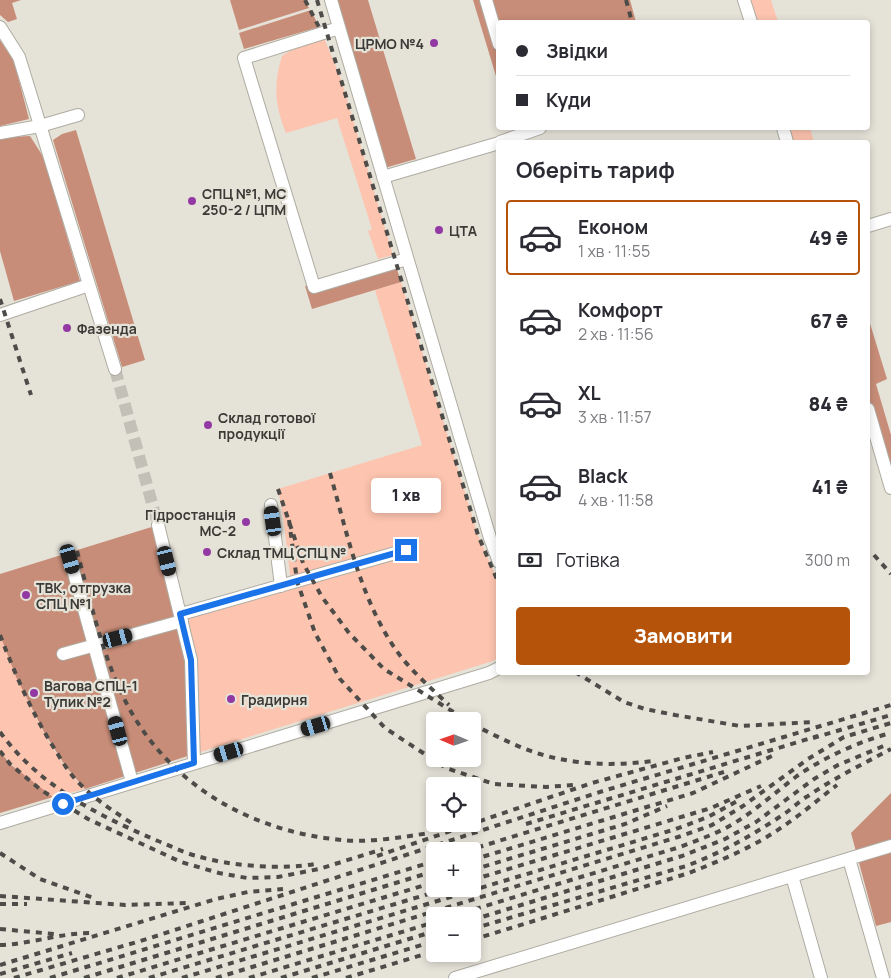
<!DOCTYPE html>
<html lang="uk">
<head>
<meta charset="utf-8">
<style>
  body { margin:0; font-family:Manrope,sans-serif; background:#f2f2f3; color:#2b2b33; height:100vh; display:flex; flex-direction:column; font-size:19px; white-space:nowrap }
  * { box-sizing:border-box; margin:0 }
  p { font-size:16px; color:#7c7c81 }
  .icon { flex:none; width:28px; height:28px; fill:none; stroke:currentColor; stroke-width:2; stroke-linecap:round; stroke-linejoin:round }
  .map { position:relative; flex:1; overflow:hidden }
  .side { position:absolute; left:496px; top:140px; width:374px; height:535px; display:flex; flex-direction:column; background:#fff; border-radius:5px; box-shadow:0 2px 8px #0003 }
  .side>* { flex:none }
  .hud { position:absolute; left:496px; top:20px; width:374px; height:110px; border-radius:5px; box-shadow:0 2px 8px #0003; display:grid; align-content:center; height:110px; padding:0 20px; background:#fff }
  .needle { width:32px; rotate:272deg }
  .tools { position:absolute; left:426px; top:712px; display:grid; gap:10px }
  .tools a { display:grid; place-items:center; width:55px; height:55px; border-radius:5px; background:#fff; box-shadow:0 2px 8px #0003; font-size:25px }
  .end { position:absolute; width:22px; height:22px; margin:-11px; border:6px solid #1a73e8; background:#fff; box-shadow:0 0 0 2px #fff }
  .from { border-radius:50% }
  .bubble { position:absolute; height:35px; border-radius:5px; background:#fff; box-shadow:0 2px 8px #0003; font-size:16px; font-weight:800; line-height:35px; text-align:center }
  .car { position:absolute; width:15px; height:30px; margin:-15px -8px; border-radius:6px; box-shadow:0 0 4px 1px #0007; background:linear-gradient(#222 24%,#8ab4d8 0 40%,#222 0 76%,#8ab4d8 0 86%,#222 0) }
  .hud b { display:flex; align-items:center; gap:18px; height:48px; font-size:19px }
  .hud b+b { border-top:1px solid #e1e1e2 }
  .hud i { width:12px; height:12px; background:#2b2b33 }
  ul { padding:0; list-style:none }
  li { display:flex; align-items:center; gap:15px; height:75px; margin:0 10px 8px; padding:0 10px; border:2px solid transparent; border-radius:5px }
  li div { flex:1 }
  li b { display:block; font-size:19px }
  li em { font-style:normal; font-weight:800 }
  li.selected { border-color:#b45309 }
  li>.icon { width:45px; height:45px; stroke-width:1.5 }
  h2 { padding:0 20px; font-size:22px; line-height:60px }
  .pay { display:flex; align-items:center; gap:12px; height:55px; padding:0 20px; font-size:19px }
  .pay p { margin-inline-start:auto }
  .cta { display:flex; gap:10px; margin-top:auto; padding:10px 20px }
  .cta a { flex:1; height:58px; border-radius:5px; background:#b45309; color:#fff; font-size:20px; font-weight:800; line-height:58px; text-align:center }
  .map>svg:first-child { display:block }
  .green { fill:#fdc4af }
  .forest { fill:#c88d78 }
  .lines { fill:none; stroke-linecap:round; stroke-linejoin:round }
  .minor-tunnel { stroke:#c3c0b8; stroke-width:12; stroke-dasharray:12 6; stroke-linecap:butt }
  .minor-casing { stroke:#aeaca2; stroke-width:14 }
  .minor { stroke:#fff; stroke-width:12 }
  .rail { stroke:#4d4c48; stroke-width:4; stroke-dasharray:6 6; stroke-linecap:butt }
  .route { stroke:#1a73e8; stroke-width:6 }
  .poi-dot { fill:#9339a4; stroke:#e5e2d8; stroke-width:2 }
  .labels { text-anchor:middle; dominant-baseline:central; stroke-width:4.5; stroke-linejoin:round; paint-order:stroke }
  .poi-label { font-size:14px; font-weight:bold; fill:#3b3a36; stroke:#e5e2d8; text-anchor:start }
</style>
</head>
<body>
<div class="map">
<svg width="891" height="978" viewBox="0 0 891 978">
  <rect width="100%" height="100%" fill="#e5e2d8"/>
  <path class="green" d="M748,0H771L778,22H754Z
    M324,38L341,79L393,255L378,259L368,231L372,229L337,118L286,133C275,106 273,85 282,56L293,49Z
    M786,128H810L814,142H791Z
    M401,282L478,535L499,584V657L493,661L194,754L181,614L291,583L283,516L278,489L422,445L375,290Z
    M0,635C18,681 48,755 85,789L53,797C33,785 15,769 0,751Z"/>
  <path class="forest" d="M0,0H21L12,3L17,19L8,22L0,15Z
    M230,0H305L309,8L239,30Z
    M331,0H368L416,159L381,169Z
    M473,0H630L636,22H499V86Z
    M311,10L319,27L244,49L239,33Z
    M0,40L14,61L29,119L0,126Z
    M76,130L145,360L122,367L53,140L62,134Z
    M30,136L44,158L80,281L14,301L0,251V139L9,137Z
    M395,263L401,282L312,309L305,286Z
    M868,317L887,379L876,384L891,435V488L868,409Z
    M158,525L182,621L194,754L85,789L66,767L45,734L16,677L0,635V574Z
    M0,751L10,764L53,797L0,813Z
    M891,793V922L876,926L851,833Z"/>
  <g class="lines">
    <path class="minor-tunnel" d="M115,369L158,525"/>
    <defs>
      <path id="minor" d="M331,0L490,538L499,562
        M486,0L499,44
        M744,0L751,22
        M0,27L19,57L115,369
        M339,28L244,58L314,287L407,259
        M783,128L787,142
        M0,133L40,126L78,115
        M500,142L540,128
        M383,177L499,143
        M868,226L891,219
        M0,315L89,285
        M868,409L891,488
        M271,505L281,586
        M158,525L191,660L194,763
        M70,559L132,782
        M181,614L406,550
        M63,654L182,621
        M0,823L489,673L499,668
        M849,859L883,978
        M792,876L821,978
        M455,978L891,846"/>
    </defs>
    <use href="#minor" class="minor-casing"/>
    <use href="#minor" class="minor"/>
    <path class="rail" d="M305,0L321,31
      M317,0L478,535L499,584
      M626,0L632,22
      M0,299L31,395
      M330,473C347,533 360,598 396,650C410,670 432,689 449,705
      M278,489L303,563L322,597L349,633L384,669L468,721
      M289,520L297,581L315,633L340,679L385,728L446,768L494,784L546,787L574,785
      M77,551C91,603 103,660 129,708C173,788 254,832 342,840C367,843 404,837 429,833
      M874,555L891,574
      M0,635C15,674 32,713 54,748C62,761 70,775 81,785C97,801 115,812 133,824
      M575,672L624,702L645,709L675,715L740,726L814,722
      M472,724C494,735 517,747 540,754C576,765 615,766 653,761
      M0,732C39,786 99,816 158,841C171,846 184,853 197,856C229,866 282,870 315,864
      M813,738L891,715
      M0,751L10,764L41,790L88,819L181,862L219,873L247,878L278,877L319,869L383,849
      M526,824L818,736
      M466,851L724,772
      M0,853L40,879L94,898
      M377,856L592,783L683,758L713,752
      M472,860L693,793L774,755
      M472,870L625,824L667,806
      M472,880L711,808L761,786
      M0,896L125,905L187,903
      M0,904H27
      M452,916L680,847C698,840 716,834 733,824C756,810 776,792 797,776C823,758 860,741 891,733
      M472,920L682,856L725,839L756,822L814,779L838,765L886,745
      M0,929L54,934
      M472,929L686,866C721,853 753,835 784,814C792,809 799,801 808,796C834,778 863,764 891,749
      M472,940L689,873C722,860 756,846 785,825C803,813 820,798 837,785
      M0,945C31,944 60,933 91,933
      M0,965L216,899L248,892L283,889
      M0,974L72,953
      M14,978L147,939L603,791L891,705
      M50,978L435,861
      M84,978L435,871
      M117,978L435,882
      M149,978L445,889
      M182,978L676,829L708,817L741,799
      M216,978L678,837L712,825L743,806L808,759L844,737L891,723
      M249,978L435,922
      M281,978L435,931
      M312,978L435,941
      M346,978L435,951"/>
  </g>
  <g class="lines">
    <path class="route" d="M63,804L194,763L191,660L180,614L406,550"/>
  </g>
  <g class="poi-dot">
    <circle cx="434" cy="43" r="5"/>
    <circle cx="192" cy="201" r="5"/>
    <circle cx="439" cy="230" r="5"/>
    <circle cx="67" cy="328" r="5"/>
    <circle cx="208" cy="425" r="5"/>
    <circle cx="246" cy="522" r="5"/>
    <circle cx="207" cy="552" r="5"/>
    <circle cx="26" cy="595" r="5"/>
    <circle cx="34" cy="693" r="5"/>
    <circle cx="231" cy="699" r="5"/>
  </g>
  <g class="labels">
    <g class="poi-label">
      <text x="424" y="43" text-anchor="end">ЦРМО №4</text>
      <text x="202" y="193">СПЦ №1, МС<tspan x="202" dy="16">250-2 / ЦПМ</tspan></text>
      <text x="449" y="230">ЦТА</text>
      <text x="77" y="328">Фазенда</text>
      <text x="218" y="417">Склад готової<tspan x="218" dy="16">продукції</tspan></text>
      <text x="236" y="514" text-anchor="end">Гідростанція<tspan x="236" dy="16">МС-2</tspan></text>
      <text x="217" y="552">Склад ТМЦ СПЦ №</text>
      <text x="36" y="587">ТВК, отгрузка<tspan x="36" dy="16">СПЦ №1</tspan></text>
      <text x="44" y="685">Вагова СПЦ-1<tspan x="44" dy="16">Тупик №2</tspan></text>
      <text x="241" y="699">Градирня</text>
    </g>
  </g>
</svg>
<div class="tools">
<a><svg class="needle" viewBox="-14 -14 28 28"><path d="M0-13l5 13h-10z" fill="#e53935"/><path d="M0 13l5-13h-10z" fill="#7c7c81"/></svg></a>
<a><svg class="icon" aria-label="locate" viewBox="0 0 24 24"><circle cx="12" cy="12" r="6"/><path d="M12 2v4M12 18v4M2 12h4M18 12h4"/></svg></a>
<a>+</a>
<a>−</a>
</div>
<i class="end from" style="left:63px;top:804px"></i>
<i class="end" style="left:406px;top:550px"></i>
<div class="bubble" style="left:371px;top:478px;width:70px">1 хв</div>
<i class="car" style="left:273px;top:521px;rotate:352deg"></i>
<i class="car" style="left:70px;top:559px;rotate:164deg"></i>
<i class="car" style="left:167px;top:561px;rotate:166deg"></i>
<i class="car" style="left:118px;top:638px;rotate:75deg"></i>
<i class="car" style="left:316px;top:726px;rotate:253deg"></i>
<i class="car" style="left:118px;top:731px;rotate:345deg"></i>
<i class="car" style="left:229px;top:752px;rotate:253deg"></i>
<div class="hud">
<b><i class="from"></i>Звідки</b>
<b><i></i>Куди</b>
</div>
<section class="side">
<h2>Оберіть тариф</h2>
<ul>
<li class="selected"><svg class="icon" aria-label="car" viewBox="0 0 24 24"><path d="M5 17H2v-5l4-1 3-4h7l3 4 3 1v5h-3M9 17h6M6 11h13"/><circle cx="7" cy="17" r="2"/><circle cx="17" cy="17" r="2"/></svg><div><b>Економ</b><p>1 хв · 11:55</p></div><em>49 ₴</em></li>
<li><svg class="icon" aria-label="car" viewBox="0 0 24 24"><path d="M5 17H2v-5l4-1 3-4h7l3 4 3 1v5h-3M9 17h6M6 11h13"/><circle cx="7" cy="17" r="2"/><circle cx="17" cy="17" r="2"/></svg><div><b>Комфорт</b><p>2 хв · 11:56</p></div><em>67 ₴</em></li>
<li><svg class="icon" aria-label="car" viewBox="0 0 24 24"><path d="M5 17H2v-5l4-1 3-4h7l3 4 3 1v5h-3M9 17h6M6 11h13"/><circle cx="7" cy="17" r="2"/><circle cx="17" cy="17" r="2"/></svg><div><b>XL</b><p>3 хв · 11:57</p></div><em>84 ₴</em></li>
<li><svg class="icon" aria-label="car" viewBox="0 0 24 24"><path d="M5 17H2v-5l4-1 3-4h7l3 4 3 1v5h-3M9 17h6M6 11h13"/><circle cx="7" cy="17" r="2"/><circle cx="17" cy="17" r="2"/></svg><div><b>Black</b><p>4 хв · 11:58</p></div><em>41 ₴</em></li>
</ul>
<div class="pay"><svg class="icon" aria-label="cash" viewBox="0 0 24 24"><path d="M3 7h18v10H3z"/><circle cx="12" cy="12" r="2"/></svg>Готівка<p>300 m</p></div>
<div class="cta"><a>Замовити</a></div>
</section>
</div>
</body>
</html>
